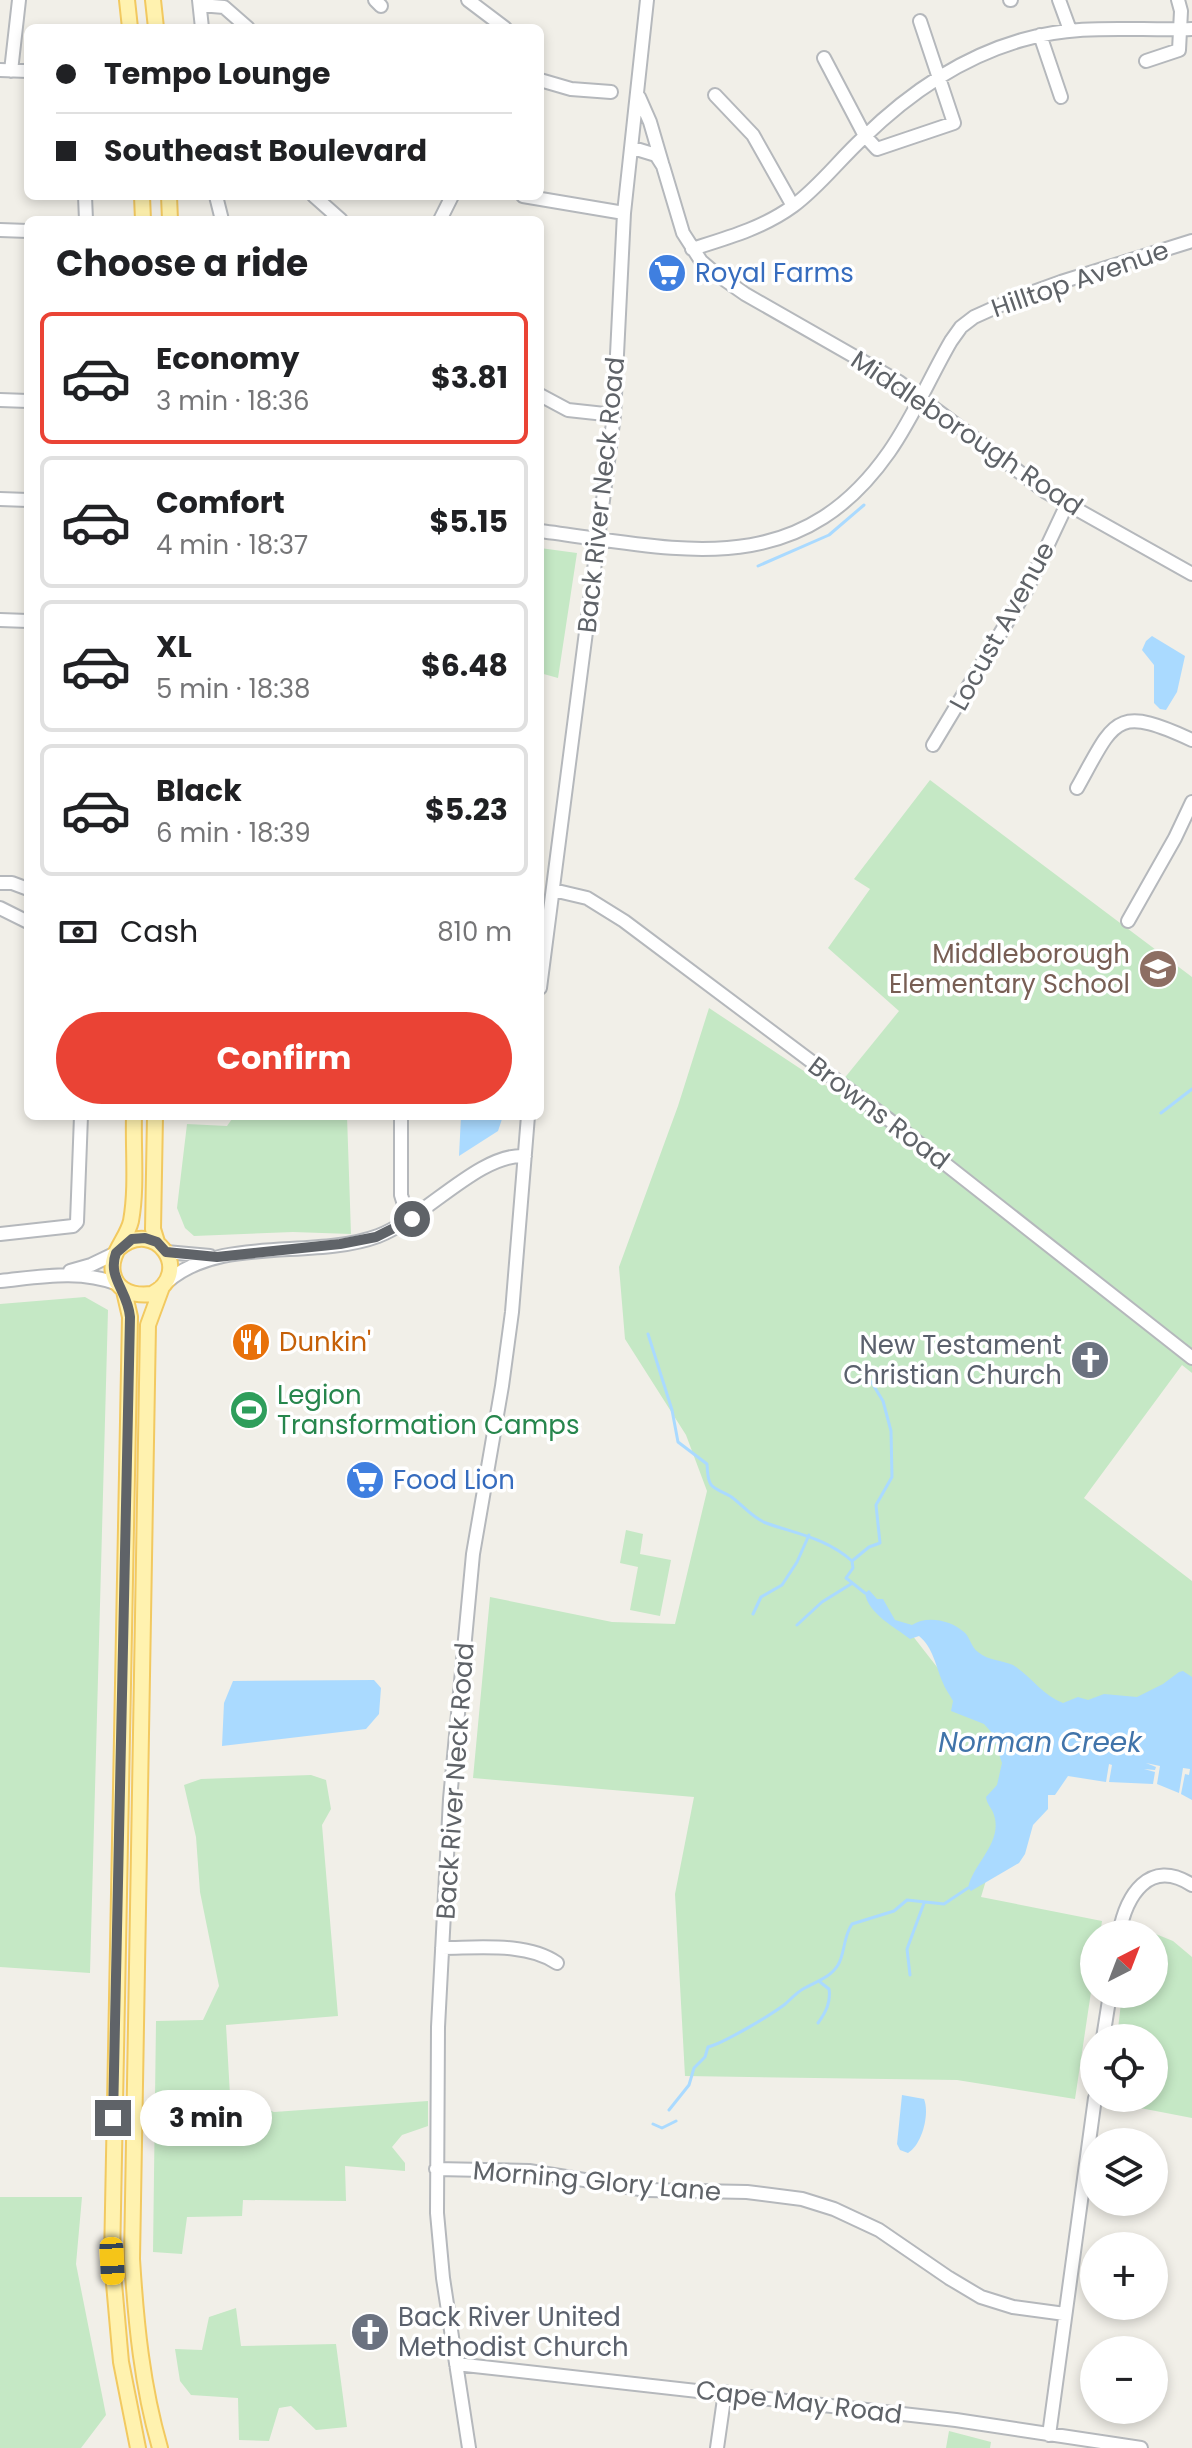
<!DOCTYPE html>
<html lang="en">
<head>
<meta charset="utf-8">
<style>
  body { margin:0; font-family:Poppins,sans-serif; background:#f6f6f6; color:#202124; height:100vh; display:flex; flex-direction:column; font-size:30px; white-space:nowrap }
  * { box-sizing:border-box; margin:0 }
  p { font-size:26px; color:#757577 }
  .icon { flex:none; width:44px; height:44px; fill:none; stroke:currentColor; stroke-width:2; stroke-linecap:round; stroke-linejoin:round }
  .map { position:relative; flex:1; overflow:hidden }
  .panel { position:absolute; left:24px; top:216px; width:520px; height:904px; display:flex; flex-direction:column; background:#fff; border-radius:12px; box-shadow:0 4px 12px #0003 }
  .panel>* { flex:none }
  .guide { position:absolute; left:24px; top:24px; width:520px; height:176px; border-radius:12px; box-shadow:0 4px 12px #0003; display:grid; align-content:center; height:176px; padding:0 32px; background:#fff }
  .needle { width:52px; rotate:42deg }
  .tools { position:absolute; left:1080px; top:1920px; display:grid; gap:16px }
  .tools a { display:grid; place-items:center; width:88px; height:88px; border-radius:50%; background:#fff; box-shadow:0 4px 12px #0003; font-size:40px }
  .end { position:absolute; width:36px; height:36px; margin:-18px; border:10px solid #5f6368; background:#fff; box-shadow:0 0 0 4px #fff }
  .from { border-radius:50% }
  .bubble { position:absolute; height:56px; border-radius:28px; background:#fff; box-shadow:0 4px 12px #0003; font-size:26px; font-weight:700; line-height:56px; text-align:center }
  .car { position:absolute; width:24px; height:48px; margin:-24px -12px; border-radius:10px; box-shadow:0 0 6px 2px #0007; background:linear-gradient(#f5c518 24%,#345 0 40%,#f5c518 0 76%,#345 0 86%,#f5c518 0) }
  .guide b { display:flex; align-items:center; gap:28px; height:76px; font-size:30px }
  .guide b+b { border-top:2px solid #e0e0e0 }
  .guide i { width:20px; height:20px; background:#202124 }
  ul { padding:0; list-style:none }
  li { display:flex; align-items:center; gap:24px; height:132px; margin:0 16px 12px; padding:0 16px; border:4px solid #e0e0e0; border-radius:12px }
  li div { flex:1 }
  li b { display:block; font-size:30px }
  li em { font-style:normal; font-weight:700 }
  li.selected { border-color:#ea4335 }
  li>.icon { width:72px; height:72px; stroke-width:1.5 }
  h2 { padding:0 32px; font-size:36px; line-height:96px }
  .pay { display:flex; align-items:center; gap:20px; height:88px; padding:0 32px; font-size:30px }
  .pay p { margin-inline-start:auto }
  .action { display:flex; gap:16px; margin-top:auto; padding:16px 32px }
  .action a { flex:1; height:92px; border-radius:48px; background:#ea4335; color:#fff; font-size:32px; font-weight:700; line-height:92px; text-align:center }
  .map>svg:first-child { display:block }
  .green { fill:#c5e8c5 }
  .water { fill:#aadaff }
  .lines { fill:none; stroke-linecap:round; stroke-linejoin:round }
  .stream { stroke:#aadaff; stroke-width:3 }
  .minor-casing { stroke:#b5b8bc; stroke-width:16 }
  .major-casing { stroke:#f2c960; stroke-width:18 }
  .minor { stroke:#fff; stroke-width:12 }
  .major { stroke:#fff2af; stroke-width:14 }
  .route { stroke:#5f6368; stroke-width:10 }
  .labels { text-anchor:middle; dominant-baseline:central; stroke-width:7; stroke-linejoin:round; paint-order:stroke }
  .shop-label { font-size:26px; fill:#366cbe; stroke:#fff; text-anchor:start }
  .street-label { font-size:26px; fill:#5f6368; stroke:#fff }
  .education-label { font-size:26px; fill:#785e54; stroke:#fff; text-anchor:end }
  .food-label { font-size:26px; fill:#c56008; stroke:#fff; text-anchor:start }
  .worship-label { font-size:26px; fill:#5b616d; stroke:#fff; text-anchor:end }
  .leisure-label { font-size:26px; fill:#27864d; stroke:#fff; text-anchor:start }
  .water-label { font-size:28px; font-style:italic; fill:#4174aa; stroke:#fff }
</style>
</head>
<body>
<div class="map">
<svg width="1192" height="2448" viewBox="0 0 1192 2448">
  <rect width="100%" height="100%" fill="#f1efe8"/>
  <path class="green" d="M540,548L577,553L558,678L540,673Z
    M930,780L1192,977V1373L1182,1365L1084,1498L1192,1581V1682L1141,1699L1055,1706L905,1626L944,1676L1002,1727L1007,1779L990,1867L981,1897L1102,1921L1100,1934H1094V1972L1075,2099L957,2080L685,2076L675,1894L694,1797L473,1778L490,1597L612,1622L675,1624L707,1491L686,1435L625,1339L619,1267L678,1106L709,1008L834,1091L899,1011L828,948L870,889L854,879Z
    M234,1116H347L351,1234L293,1232L194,1236L185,1228L177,1208L187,1124L227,1126Z
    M85,1297L108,1310L90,1973L0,1967V1304Z
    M626,1530L643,1534L640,1554L671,1560L660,1616L630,1610L638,1567L620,1563Z
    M311,1775L326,1780L331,1809L322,1825L338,2016L226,2025L230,2095L274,2112L428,2101V2126L402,2135L392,2147L405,2163V2171L345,2166L346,2201L243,2200L242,2216L187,2217L182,2254L153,2252L156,2021L203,2020L219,1986L200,1892L196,1837L184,1785L201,1779Z
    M1131,1924L1173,1941L1192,1957V2118L1109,2102L1110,2098H1154V2038H1117L1122,1994H1154V1934H1130Z
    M0,2197H82L76,2264L106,2415L81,2448H0Z
    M236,2308L241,2346L336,2344L347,2427L316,2430L291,2406L279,2408L269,2441L239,2440L238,2398L191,2395L180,2381L175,2349L202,2350L209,2317Z
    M949,2431L991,2442L990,2448H946Z"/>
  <path class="water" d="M1152,636L1185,656L1177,692L1166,710L1160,709L1154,703V665L1142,650L1146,641Z
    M461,1116H503L498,1131L459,1156Z
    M869,1590L877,1599H883L895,1620L912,1625C926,1615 951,1620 964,1632C970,1637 971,1647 978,1652C989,1661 1002,1660 1013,1665C1031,1676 1042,1695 1063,1703L1078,1697L1088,1700L1104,1694L1137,1697L1163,1684L1179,1672L1183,1671L1192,1677V1800L1181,1794L1185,1774L1189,1775L1190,1769L1183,1768L1179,1793L1157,1784L1160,1766L1146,1763L1156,1767L1155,1770L1144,1769L1155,1772L1153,1784L1109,1782L1112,1765L1109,1764L1106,1782L1068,1776L1055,1795H1048V1809L1033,1825L1025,1854L1019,1863L971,1891L968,1888C973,1863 1003,1843 994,1815C992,1808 987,1805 986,1797L997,1785L1002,1763L992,1733L984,1724L951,1711L953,1701C950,1695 945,1689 943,1683C936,1667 933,1647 919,1636L910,1639C895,1627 868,1614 865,1593Z
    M374,1680L381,1688L379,1714L366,1729L222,1746L224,1703L233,1681Z
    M902,2095L924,2099C930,2114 922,2145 908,2153L900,2150L897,2144Z"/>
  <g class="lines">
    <path class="stream" d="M758,566L829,535L864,505
      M1161,1113L1192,1089
      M648,1334L672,1410L678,1442L707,1464C708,1490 712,1486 730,1496C742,1504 752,1518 766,1523C797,1534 826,1538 852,1561
      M865,1593L846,1578L853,1568L852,1561L869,1547L880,1543L876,1505L892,1477L891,1431L883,1401L872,1383L874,1378
      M753,1614L761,1597L782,1585L797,1562L809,1535
      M797,1625L822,1602L851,1584
      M910,1975L907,1949L924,1903
      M818,2023C826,2012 831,2002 829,1989L820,1982
      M669,2110L689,2085L694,2068L705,2057L708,2047C724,2043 769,2016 784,2005C790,2000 796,1993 803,1989C815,1982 830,1978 838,1965C845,1954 843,1937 852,1924L894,1911L907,1900L944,1904L968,1888
      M653,2124L662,2128L676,2121"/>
    <defs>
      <path id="minor" d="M199,0L202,28
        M375,0L381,6
        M468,0L505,28
        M1010,0H1011
        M1059,0L1070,30
        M200,5L224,7L248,28
        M1040,35L1061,97
        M824,58L865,136L877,149L954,123L920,21
        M1146,61L1179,50L1181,11L1178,0
        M0,70L28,71
        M11,71L19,0
        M540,80L571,89L611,92
        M715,95L753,135L793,206
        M639,97L650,122L662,163
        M633,148L656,155L663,166L683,233L701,261L715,273L745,294L899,382L1046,492L1192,574
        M85,196L86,220
        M216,196L222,220
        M314,196L341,220
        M523,196L624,213
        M440,220L452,196
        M0,230L28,231
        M692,249C727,238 763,228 793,206C819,187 839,160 863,138C908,94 962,57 1022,40C1079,23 1134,31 1192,29
        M540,395L568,410L614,415
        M0,400L28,401
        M0,499L28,500
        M540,531C675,548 796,585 889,452C913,418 930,377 951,341L961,327L974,317L1014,299L1061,282L1192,241
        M0,620L28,621
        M933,745L1027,589L1067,504
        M1077,788C1115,720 1114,704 1192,740
        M0,883H12L28,889
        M553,890L587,898L624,921L892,1122L1192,1358
        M0,908L28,922
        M1128,921L1175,838L1192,802
        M540,988L614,415L624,213L647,0
        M401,1116V1195L405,1208L412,1219
        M0,1234L73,1226L77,1222L81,1116
        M166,1252L210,1256
        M70,1271L91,1265L116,1253
        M0,1281C40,1277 79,1269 118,1284
        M167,1282C220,1235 313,1260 378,1236C425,1218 479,1153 525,1156
        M1119,1934C1126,1896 1149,1857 1192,1885
        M442,1948C478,1948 527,1942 557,1963
        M1103,2038L1110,1994
        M436,2169L529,2171L646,2190L747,2192L802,2199L834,2209L879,2230L949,2278L981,2297L1013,2307L1065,2314
        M456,2364L956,2420L1141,2448
        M1049,2435L1095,2098
        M469,2448L443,2278L437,2213L438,2027L450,1799L473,1554L502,1386L512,1312L528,1116
        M717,2448L725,2392"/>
      <path id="major" d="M127,0L130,28
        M153,0L156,28
        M142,196L143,220
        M169,196L170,220
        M155,1116L153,1229L157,1242
        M118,1249C155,1216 194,1272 152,1294C135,1296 117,1292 113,1273C109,1254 127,1239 131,1221C137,1188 133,1150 134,1116
        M124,1291L130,1317L112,2261L121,2362L138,2448
        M160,2448C142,2386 136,2323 132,2259L148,1325L162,1287"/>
    </defs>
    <use href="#minor" class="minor-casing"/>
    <use href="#major" class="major-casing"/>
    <use href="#minor" class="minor"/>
    <use href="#major" class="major"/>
  </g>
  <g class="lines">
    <path class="route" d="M113,2118L130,1317C128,1291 107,1278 116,1253L132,1239L145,1238L157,1242L166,1252L217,1257L340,1244L376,1237L412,1219"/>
  </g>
  <defs>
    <symbol id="supermarket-disc" viewBox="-11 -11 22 22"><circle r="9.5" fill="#3f7fe0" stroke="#fff"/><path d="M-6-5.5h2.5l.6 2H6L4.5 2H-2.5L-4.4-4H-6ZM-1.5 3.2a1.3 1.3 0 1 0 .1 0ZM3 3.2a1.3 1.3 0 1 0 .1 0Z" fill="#fff"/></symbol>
    <symbol id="school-disc" viewBox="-11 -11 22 22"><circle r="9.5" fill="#8d6e63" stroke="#fff"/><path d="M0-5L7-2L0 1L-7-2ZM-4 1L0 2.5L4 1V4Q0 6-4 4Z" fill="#fff"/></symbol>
    <symbol id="restaurant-disc" viewBox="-11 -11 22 22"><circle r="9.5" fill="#e8710a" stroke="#fff"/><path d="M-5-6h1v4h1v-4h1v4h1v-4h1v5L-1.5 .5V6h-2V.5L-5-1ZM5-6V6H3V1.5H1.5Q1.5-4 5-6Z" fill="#fff"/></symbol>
    <symbol id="church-disc" viewBox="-11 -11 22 22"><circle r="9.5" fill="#6b7280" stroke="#fff"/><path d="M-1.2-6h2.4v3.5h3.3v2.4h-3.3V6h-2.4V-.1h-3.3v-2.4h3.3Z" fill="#fff"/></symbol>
    <symbol id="stadium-disc" viewBox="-11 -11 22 22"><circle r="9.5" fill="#2e9e5b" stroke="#fff"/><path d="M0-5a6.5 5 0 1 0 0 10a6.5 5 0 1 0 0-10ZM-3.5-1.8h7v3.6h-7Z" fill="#fff"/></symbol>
  </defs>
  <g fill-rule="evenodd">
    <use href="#supermarket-disc" x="645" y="251" width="44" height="44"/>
    <use href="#school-disc" x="1136" y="947" width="44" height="44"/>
    <use href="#restaurant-disc" x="229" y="1320" width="44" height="44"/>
    <use href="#church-disc" x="1068" y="1338" width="44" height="44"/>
    <use href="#stadium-disc" x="227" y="1388" width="44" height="44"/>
    <use href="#supermarket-disc" x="343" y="1458" width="44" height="44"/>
    <use href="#church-disc" x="348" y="2310" width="44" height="44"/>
  </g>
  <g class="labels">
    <g class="shop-label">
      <text x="695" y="273">Royal Farms</text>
      <text x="393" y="1480">Food Lion</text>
    </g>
    <g class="street-label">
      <text transform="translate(1080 279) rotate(-19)">Hilltop Avenue</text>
      <text transform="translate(967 433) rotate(34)">Middleborough Road</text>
      <text transform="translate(601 495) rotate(-84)">Back River Neck Road</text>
      <text transform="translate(1002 626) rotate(-61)">Locust Avenue</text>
      <text transform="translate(879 1113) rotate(37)">Browns Road</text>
      <text transform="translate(455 1781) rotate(-86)">Back River Neck Road</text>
      <text transform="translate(597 2181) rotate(5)">Morning Glory Lane</text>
      <text transform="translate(799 2402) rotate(7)">Cape May Road</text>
    </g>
    <g class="education-label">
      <text x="1130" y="954">Middleborough<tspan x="1130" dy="30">Elementary School</tspan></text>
    </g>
    <g class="food-label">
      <text x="279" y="1342">Dunkin'</text>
    </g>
    <g class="worship-label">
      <text x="1062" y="1345">New Testament<tspan x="1062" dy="30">Christian Church</tspan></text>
      <text x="398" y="2317" text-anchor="start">Back River United<tspan x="398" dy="30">Methodist Church</tspan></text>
    </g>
    <g class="leisure-label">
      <text x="277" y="1395">Legion<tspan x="277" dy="30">Transformation Camps</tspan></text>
    </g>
    <g class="water-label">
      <text x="1040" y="1742">Norman Creek</text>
    </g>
  </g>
</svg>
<div class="tools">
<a><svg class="needle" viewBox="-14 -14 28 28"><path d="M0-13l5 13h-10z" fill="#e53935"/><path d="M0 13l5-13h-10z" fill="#757577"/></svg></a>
<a><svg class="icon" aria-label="locate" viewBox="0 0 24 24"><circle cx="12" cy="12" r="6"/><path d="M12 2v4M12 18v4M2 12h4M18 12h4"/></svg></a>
<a><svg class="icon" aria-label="layers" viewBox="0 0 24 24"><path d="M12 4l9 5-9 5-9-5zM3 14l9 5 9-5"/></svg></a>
<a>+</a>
<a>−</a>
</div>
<i class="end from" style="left:412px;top:1219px"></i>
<i class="end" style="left:113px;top:2118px"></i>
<div class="bubble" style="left:140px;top:2090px;width:132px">3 min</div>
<i class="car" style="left:112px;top:2261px;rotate:177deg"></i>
<div class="guide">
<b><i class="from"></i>Tempo Lounge</b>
<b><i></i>Southeast Boulevard</b>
</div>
<section class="panel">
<h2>Choose a ride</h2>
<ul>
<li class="selected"><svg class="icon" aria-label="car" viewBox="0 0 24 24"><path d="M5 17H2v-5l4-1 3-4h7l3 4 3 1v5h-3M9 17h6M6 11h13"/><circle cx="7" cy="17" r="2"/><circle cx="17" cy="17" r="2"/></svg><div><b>Economy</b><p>3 min · 18:36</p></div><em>$3.81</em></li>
<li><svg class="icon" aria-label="car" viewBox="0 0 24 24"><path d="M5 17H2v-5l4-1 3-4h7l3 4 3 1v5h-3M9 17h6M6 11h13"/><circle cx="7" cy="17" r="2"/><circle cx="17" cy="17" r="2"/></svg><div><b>Comfort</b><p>4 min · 18:37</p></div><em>$5.15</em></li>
<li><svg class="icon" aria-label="car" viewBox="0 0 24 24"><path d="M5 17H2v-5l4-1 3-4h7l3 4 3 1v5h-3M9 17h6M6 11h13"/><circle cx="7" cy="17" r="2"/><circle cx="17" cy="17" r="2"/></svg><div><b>XL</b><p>5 min · 18:38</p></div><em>$6.48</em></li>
<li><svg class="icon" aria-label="car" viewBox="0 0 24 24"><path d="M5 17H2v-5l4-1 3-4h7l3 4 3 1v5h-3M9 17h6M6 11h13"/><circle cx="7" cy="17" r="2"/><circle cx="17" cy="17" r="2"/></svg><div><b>Black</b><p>6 min · 18:39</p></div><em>$5.23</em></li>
</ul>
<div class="pay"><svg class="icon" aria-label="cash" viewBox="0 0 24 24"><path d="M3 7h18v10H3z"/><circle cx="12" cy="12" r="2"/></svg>Cash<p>810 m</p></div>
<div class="action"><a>Confirm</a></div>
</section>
</div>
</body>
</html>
